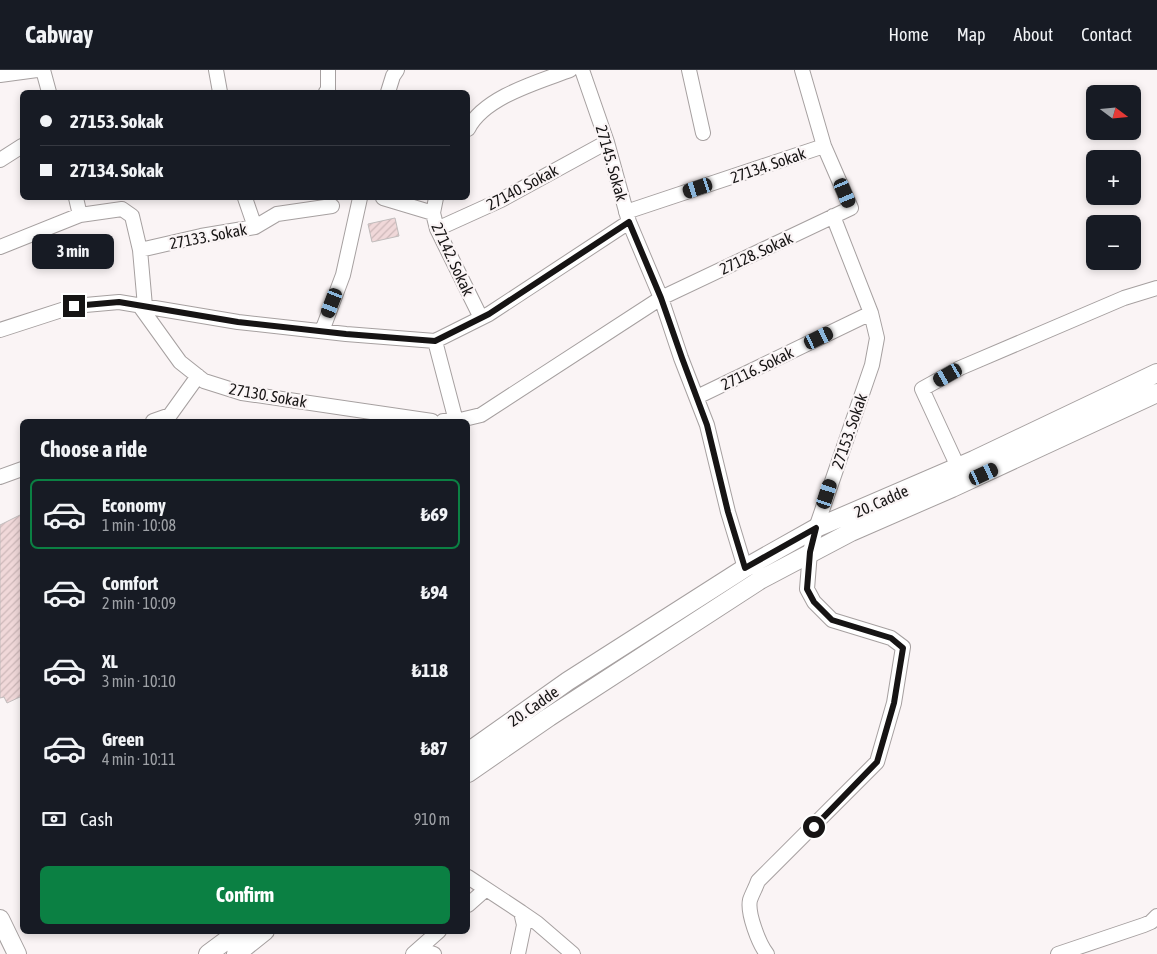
<!DOCTYPE html>
<html lang="en">
<head>
<meta charset="utf-8">
<style>
  body { margin:0; font-family:"Asap Condensed",sans-serif; background:#20242c; color:#f1f3f6; height:100vh; display:flex; flex-direction:column; font-size:19px; white-space:nowrap }
  * { box-sizing:border-box; margin:0 }
  p { font-size:16px; color:#9ea1a6 }
  .icon { flex:none; width:28px; height:28px; fill:none; stroke:currentColor; stroke-width:2; stroke-linecap:round; stroke-linejoin:round }
  .map { position:relative; flex:1; overflow:hidden }
  .drawer { position:absolute; left:20px; top:349px; width:450px; height:515px; display:flex; flex-direction:column; background:#171b24; border-radius:8px; box-shadow:0 2px 8px #0003 }
  .drawer>* { flex:none }
  .hud { position:absolute; left:20px; top:20px; width:450px; height:110px; border-radius:8px; box-shadow:0 2px 8px #0003; display:grid; align-content:center; height:110px; padding:0 20px; background:#171b24 }
  .needle { width:32px; rotate:106deg }
  .fabs { position:absolute; left:1086px; top:15px; display:grid; gap:10px }
  .fabs a { display:grid; place-items:center; width:55px; height:55px; border-radius:8px; background:#171b24; box-shadow:0 2px 8px #0003; font-size:25px }
  .end { position:absolute; width:22px; height:22px; margin:-11px; border:6px solid #161414; background:#fff; box-shadow:0 0 0 2px #fff }
  .from { border-radius:50% }
  .bubble { position:absolute; height:35px; border-radius:8px; background:#171b24; box-shadow:0 2px 8px #0003; font-size:16px; font-weight:700; line-height:35px; text-align:center }
  .car { position:absolute; width:15px; height:30px; margin:-15px -8px; border-radius:6px; box-shadow:0 0 4px 1px #0007; background:linear-gradient(#222 24%,#8ab4d8 0 40%,#222 0 76%,#8ab4d8 0 86%,#222 0) }
  .hud b { display:flex; align-items:center; gap:18px; height:48px; font-size:19px }
  .hud b+b { border-top:1px solid #363941 }
  .hud i { width:12px; height:12px; background:#f1f3f6 }
  ul { padding:0; list-style:none }
  li { display:flex; align-items:center; gap:15px; height:70px; margin:0 10px 8px; padding:0 10px; border:2px solid transparent; border-radius:8px }
  li div { flex:1 }
  li b { display:block; font-size:19px }
  li em { font-style:normal; font-weight:700 }
  li.on { border-color:#0b8043 }
  li>.icon { width:45px; height:45px; stroke-width:1.5 }
  h2 { padding:0 20px; font-size:22px; line-height:60px }
  .pay { display:flex; align-items:center; gap:12px; height:55px; padding:0 20px; font-size:19px }
  .pay p { margin-inline-start:auto }
  .cta { display:flex; gap:10px; margin-top:auto; padding:10px 20px }
  .cta a { flex:1; height:58px; border-radius:8px; background:#0b8043; color:#fff; font-size:20px; font-weight:700; line-height:58px; text-align:center }
  header { display:flex; align-items:center; gap:30px; box-sizing:border-box; height:70px; padding:0 25px; background:#171b24; border-bottom:1px solid #363941 }
  header strong { font-size:24px }
  nav { display:flex; gap:28px; margin-inline-start:auto; font-size:18px }
  .map>svg:first-child { display:block }
  .building { fill:url(#building-hatch); stroke:#c1bcbc }
  .lines { fill:none; stroke-linecap:round; stroke-linejoin:round }
  .minor-casing { stroke:#a6a0a0; stroke-width:16 }
  .major-casing { stroke:#a6a0a0; stroke-width:20 }
  .minor { stroke:#fff; stroke-width:14 }
  .major { stroke:#fff; stroke-width:18 }
  .route { stroke:#161414; stroke-width:6 }
  .labels { text-anchor:middle; dominant-baseline:central; stroke-width:4.5; stroke-linejoin:round; paint-order:stroke }
  .street-label { font-size:16px; fill:#161414; stroke:#faf4f5 }
</style>
</head>
<body>
<header>
<strong>Cabway</strong>
<nav><a>Home</a><a>Map</a><a>About</a><a>Contact</a></nav>
</header>
<div class="map">
<svg width="1157" height="884" viewBox="0 0 1157 884">
  <defs>
    <pattern id="building-hatch" width="6" height="6" patternUnits="userSpaceOnUse" patternTransform="scale(1.25)"><rect width="6" height="6" fill="#f0d8d9"/><path d="M-1 1l2-2M0 6l6-6M5 7l2-2" fill="none" stroke="#cdb8b9"/></pattern>
  </defs>
  <rect width="100%" height="100%" fill="#faf4f5"/>
  <path class="building" d="M395,148L399,166L372,172L368,154Z
    M22,444V626L7,633L4,627L0,628V455Z"/>
  <g class="lines">
    <defs>
      <path id="minor" d="M43,0L49,22
        M216,0L220,22
        M582,0L607,72L629,152L661,228L681,288L707,355L728,442L745,498
        M689,0L703,63
        M0,5L37,0
        M326,22H328V0
        M388,22L393,6L397,0
        M468,59C484,27 538,12 570,0
        M0,90L22,76
        M76,128L80,145
        M245,128L255,157
        M383,128L433,143
        M436,128L433,143L437,159L481,248
        M626,142L824,76
        M437,159L501,130L607,72
        M0,177L80,145L122,139L132,146L140,180L145,236
        M140,180L201,166L255,157L277,144L332,136
        M139,235L180,292L204,311L242,323L432,351
        M0,260L74,236L119,232L238,252L346,264L435,271L489,244L629,152
        M322,261L343,205L360,128
        M435,271L456,351
        M697,327L871,243
        M153,351L170,345L198,306
        M443,351H456L481,345L661,228L851,138L824,76L802,0
        M958,397L922,319L960,298L1124,228L1157,218
        M0,407L22,399
        M468,807L521,842L524,855L518,884
        M468,835L486,819
        M521,842L537,853L573,884
        M420,879L434,884
        M413,884L439,861
        M767,884C759,874 747,843 750,830C752,824 756,817 758,811L877,692L894,633L903,577L891,568L832,550L814,532L807,519L810,482L816,458L872,295L877,268L871,243L833,146
        M1058,884L1144,855L1151,852L1157,846"/>
      <path id="major" d="M468,682L568,611L745,498L816,458L974,390L1157,303
        M468,703L549,647L760,510L851,462L952,418L1157,323
        M0,849L17,884
        M208,884L239,861
        M236,884L265,861"/>
    </defs>
    <use href="#minor" class="minor-casing"/>
    <use href="#major" class="major-casing"/>
    <use href="#minor" class="minor"/>
    <use href="#major" class="major"/>
  </g>
  <g class="lines">
    <path class="route" d="M74,236L119,232L238,252L346,264L435,271L489,244L629,152L661,228L682,288L707,355L728,442L745,498L816,458L810,482L807,519L814,532L832,550L891,568L903,578L894,633L877,692L814,757"/>
  </g>
  <g class="labels">
    <g class="street-label">
      <text transform="translate(612 93) rotate(74)">27145. Sokak</text>
      <text transform="translate(768 95) rotate(-19)">27134. Sokak</text>
      <text transform="translate(522 117) rotate(-28)">27140. Sokak</text>
      <text transform="translate(208 166) rotate(-11)">27133. Sokak</text>
      <text transform="translate(756 183) rotate(-25)">27128. Sokak</text>
      <text transform="translate(453 189) rotate(65)">27142. Sokak</text>
      <text transform="translate(757 298) rotate(-26)">27116. Sokak</text>
      <text transform="translate(268 325) rotate(10)">27130. Sokak</text>
      <text transform="translate(849 361) rotate(-71)">27153. Sokak</text>
      <text transform="translate(881 431) rotate(-24)">20. Cadde</text>
      <text transform="translate(533 636) rotate(-35)">20. Cadde</text>
    </g>
  </g>
</svg>
<div class="fabs">
<a><svg class="needle" viewBox="-14 -14 28 28"><path d="M0-13l5 13h-10z" fill="#e53935"/><path d="M0 13l5-13h-10z" fill="#9ea1a6"/></svg></a>
<a>+</a>
<a>−</a>
</div>
<i class="end from" style="left:814px;top:757px"></i>
<i class="end" style="left:74px;top:236px"></i>
<div class="bubble" style="left:32px;top:164px;width:82px">3 min</div>
<i class="car" style="left:698px;top:118px;rotate:252deg"></i>
<i class="car" style="left:845px;top:123px;rotate:157deg"></i>
<i class="car" style="left:332px;top:233px;rotate:201deg"></i>
<i class="car" style="left:819px;top:268px;rotate:64deg"></i>
<i class="car" style="left:948px;top:305px;rotate:240deg"></i>
<i class="car" style="left:984px;top:404px;rotate:65deg"></i>
<i class="car" style="left:827px;top:424px;rotate:18deg"></i>
<div class="hud">
<b><i class="from"></i>27153. Sokak</b>
<b><i></i>27134. Sokak</b>
</div>
<section class="drawer">
<h2>Choose a ride</h2>
<ul>
<li class="on"><svg class="icon" aria-label="car" viewBox="0 0 24 24"><path d="M5 17H2v-5l4-1 3-4h7l3 4 3 1v5h-3M9 17h6M6 11h13"/><circle cx="7" cy="17" r="2"/><circle cx="17" cy="17" r="2"/></svg><div><b>Economy</b><p>1 min · 10:08</p></div><em>₺69</em></li>
<li><svg class="icon" aria-label="car" viewBox="0 0 24 24"><path d="M5 17H2v-5l4-1 3-4h7l3 4 3 1v5h-3M9 17h6M6 11h13"/><circle cx="7" cy="17" r="2"/><circle cx="17" cy="17" r="2"/></svg><div><b>Comfort</b><p>2 min · 10:09</p></div><em>₺94</em></li>
<li><svg class="icon" aria-label="car" viewBox="0 0 24 24"><path d="M5 17H2v-5l4-1 3-4h7l3 4 3 1v5h-3M9 17h6M6 11h13"/><circle cx="7" cy="17" r="2"/><circle cx="17" cy="17" r="2"/></svg><div><b>XL</b><p>3 min · 10:10</p></div><em>₺118</em></li>
<li><svg class="icon" aria-label="car" viewBox="0 0 24 24"><path d="M5 17H2v-5l4-1 3-4h7l3 4 3 1v5h-3M9 17h6M6 11h13"/><circle cx="7" cy="17" r="2"/><circle cx="17" cy="17" r="2"/></svg><div><b>Green</b><p>4 min · 10:11</p></div><em>₺87</em></li>
</ul>
<div class="pay"><svg class="icon" aria-label="cash" viewBox="0 0 24 24"><path d="M3 7h18v10H3z"/><circle cx="12" cy="12" r="2"/></svg>Cash<p>910 m</p></div>
<div class="cta"><a>Confirm</a></div>
</section>
</div>
</body>
</html>
